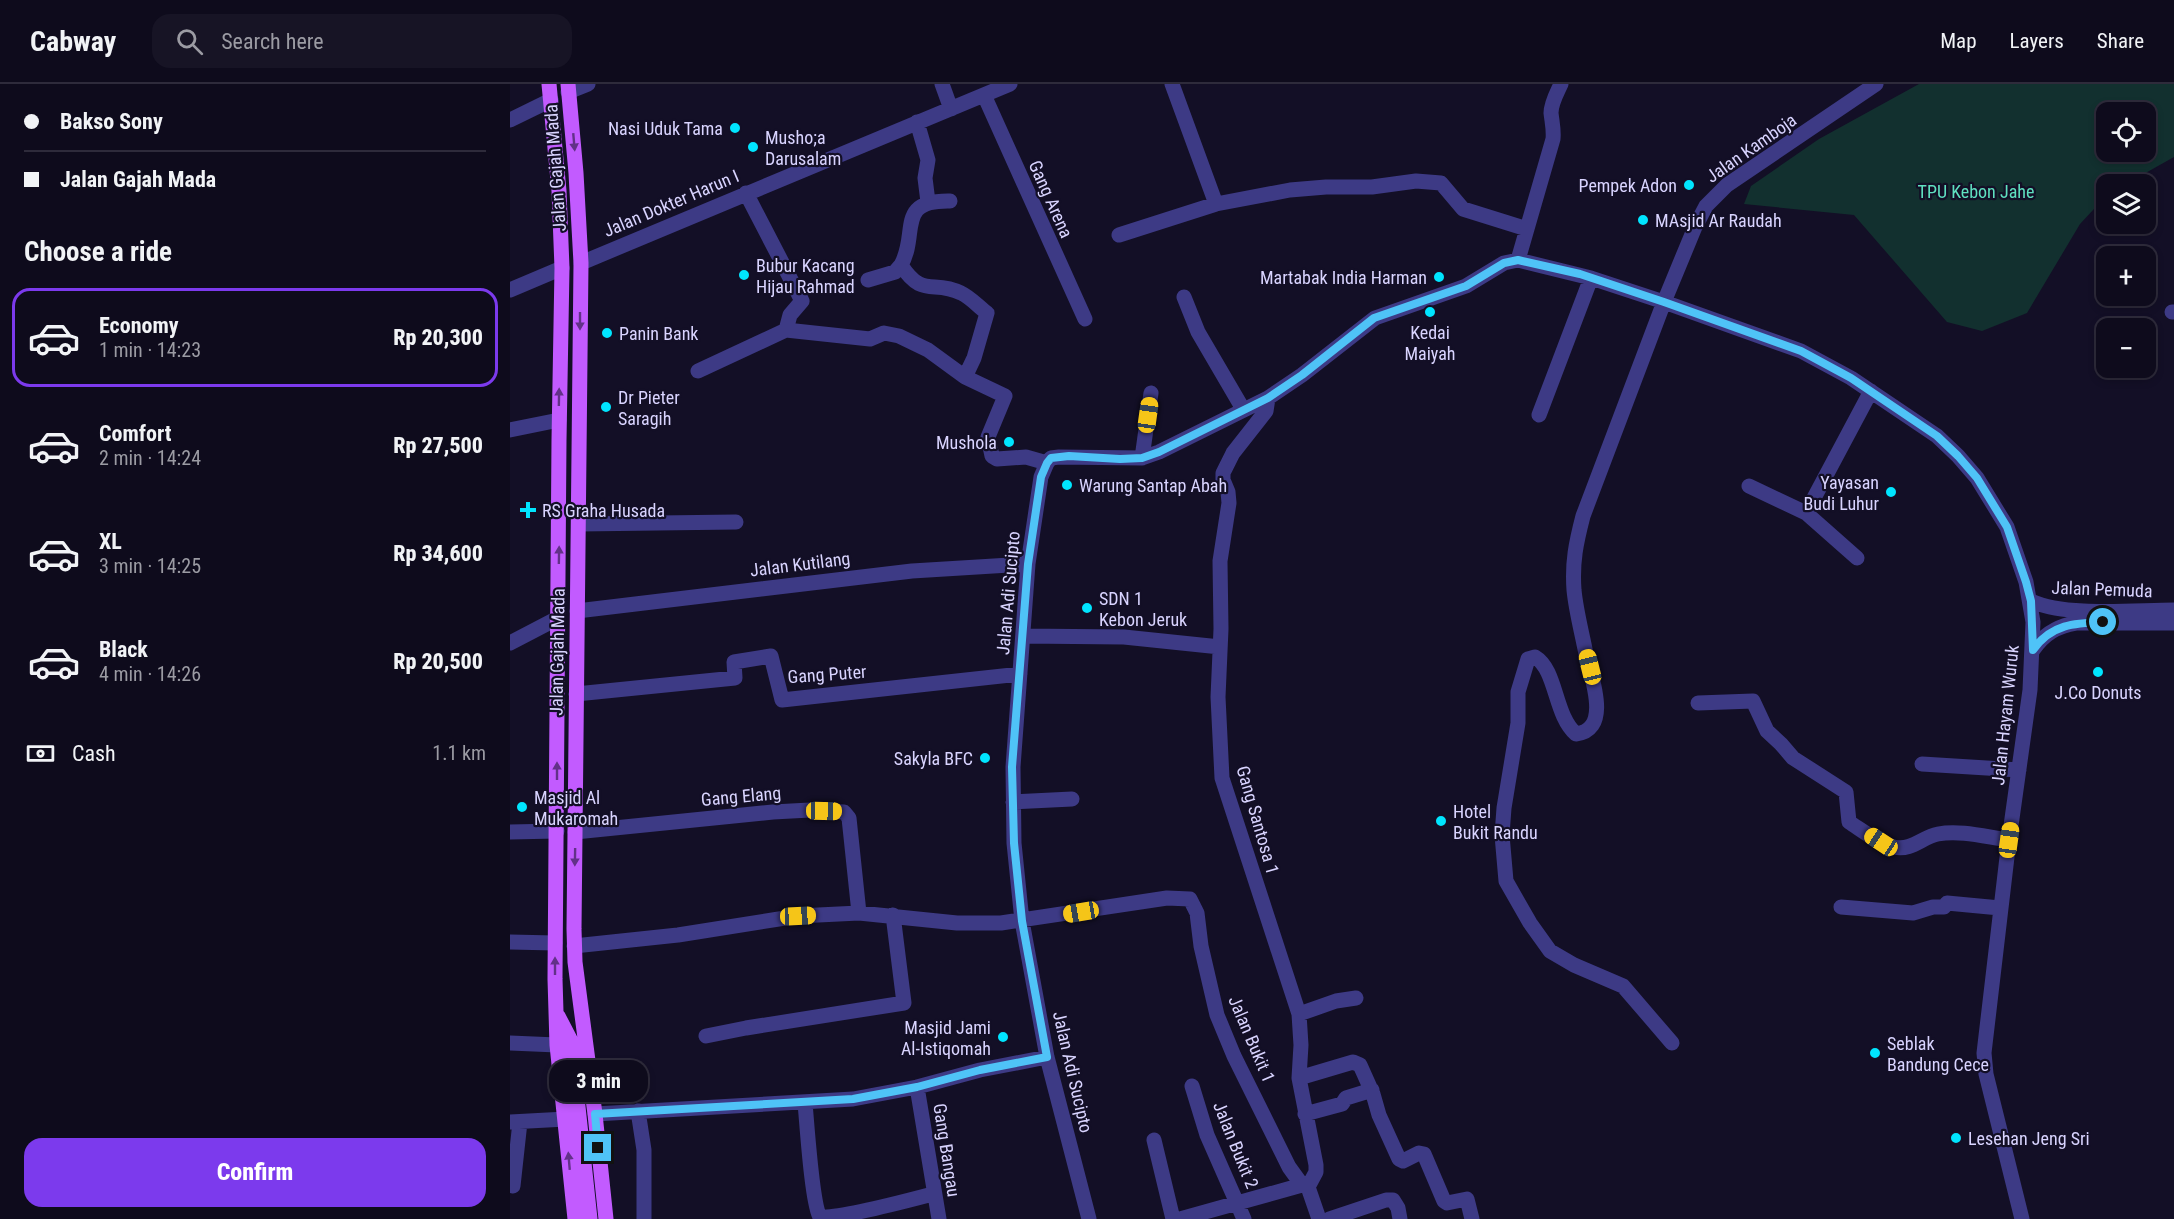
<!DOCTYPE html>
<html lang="en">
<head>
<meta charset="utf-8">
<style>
  body { margin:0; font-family:"Roboto Condensed",sans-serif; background:#171425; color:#f1f3f6; height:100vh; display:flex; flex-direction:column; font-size:22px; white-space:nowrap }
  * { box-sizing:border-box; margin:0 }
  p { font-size:20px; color:#9b9ba3 }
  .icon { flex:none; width:33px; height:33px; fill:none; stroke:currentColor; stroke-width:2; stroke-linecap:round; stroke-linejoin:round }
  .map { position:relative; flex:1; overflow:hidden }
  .drawer { display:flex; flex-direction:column; background:#0e0b1c; width:510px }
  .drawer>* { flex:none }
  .guide { display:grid; align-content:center; height:132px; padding:0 24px; background:#0e0b1c }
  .tools { position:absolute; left:1586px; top:18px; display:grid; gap:12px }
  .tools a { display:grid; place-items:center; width:60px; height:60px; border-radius:12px; background:#0e0b1c; box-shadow:0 3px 9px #0003,0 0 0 2px #2e2b3b; font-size:30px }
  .end { position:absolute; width:27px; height:27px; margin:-14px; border:8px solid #4fc3f7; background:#111; box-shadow:0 0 0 3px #111 }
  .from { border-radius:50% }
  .bubble { position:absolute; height:42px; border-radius:18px; background:#0e0b1c; box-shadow:0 3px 9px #0003,0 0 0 2px #2e2b3b; font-size:20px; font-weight:800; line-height:42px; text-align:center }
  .car { position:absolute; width:18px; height:36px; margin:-18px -9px; border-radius:8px; box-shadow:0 0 4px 2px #0007; background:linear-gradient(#f5c518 24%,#345 0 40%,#f5c518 0 76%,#345 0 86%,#f5c518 0) }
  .guide b { display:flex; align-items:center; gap:21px; height:57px; font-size:22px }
  .guide b+b { border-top:2px solid #2e2b3b }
  .guide i { width:15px; height:15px; background:#f1f3f6 }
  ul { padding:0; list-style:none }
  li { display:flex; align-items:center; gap:18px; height:99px; margin:0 12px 9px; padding:0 12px; border:3px solid transparent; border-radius:18px }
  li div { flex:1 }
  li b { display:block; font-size:22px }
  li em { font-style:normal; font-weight:800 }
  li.active { border-color:#7c3aed }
  li>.icon { width:54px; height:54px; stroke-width:1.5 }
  h2 { padding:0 24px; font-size:27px; line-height:72px }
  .pay { display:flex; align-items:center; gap:15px; height:66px; padding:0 24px; font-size:22px }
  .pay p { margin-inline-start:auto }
  .button { display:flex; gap:12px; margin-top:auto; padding:12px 24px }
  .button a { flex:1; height:69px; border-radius:18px; background:#7c3aed; color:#fff; font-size:24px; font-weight:800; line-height:69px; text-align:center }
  header { display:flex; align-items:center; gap:36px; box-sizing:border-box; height:84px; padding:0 30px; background:#0e0b1c; border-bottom:2px solid #2e2b3b }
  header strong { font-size:28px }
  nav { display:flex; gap:33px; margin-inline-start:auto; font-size:21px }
  .search { width:420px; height:54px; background:#171425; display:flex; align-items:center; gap:15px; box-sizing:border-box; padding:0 21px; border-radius:18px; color:#9b9ba3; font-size:22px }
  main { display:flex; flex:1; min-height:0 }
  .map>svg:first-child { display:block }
  .green { fill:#12302f; fill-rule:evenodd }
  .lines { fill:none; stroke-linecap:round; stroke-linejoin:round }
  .minor { stroke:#3d3a85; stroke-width:15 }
  .major { stroke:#c25bff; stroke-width:15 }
  .oneway { fill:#623188 }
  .route { stroke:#4fc3f7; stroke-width:8 }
  .poi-dot { fill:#00e5ff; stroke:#130f26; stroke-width:2 }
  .labels { text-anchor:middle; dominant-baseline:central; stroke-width:4.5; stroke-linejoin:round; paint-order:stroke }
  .poi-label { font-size:18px; fill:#d9d4ff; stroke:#130f26; text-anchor:start }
  .street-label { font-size:18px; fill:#d9d4ff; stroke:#130f26 }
  .park-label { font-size:18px; fill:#5fe0c0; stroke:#130f26 }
</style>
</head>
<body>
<header>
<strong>Cabway</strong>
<div class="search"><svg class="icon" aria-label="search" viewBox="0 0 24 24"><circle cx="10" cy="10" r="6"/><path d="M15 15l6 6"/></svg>Search here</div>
<nav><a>Map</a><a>Layers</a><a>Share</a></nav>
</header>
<main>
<section class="drawer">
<div class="guide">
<b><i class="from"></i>Bakso Sony</b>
<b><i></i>Jalan Gajah Mada</b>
</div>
<h2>Choose a ride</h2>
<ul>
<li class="active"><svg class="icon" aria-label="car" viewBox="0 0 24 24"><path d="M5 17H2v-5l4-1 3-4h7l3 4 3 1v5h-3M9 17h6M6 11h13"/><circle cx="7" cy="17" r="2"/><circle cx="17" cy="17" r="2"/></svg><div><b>Economy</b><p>1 min · 14:23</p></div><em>Rp 20,300</em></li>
<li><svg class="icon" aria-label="car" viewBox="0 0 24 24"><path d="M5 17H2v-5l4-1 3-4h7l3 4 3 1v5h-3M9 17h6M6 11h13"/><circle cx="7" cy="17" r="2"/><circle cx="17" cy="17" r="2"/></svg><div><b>Comfort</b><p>2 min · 14:24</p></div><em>Rp 27,500</em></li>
<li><svg class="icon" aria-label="car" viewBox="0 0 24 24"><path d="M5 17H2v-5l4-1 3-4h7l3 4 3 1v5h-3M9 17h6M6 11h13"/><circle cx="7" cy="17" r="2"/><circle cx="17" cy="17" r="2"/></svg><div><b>XL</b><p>3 min · 14:25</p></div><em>Rp 34,600</em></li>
<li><svg class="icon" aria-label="car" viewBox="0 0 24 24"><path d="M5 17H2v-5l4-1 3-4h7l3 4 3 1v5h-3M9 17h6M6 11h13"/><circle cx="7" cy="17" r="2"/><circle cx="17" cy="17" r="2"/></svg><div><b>Black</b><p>4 min · 14:26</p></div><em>Rp 20,500</em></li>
</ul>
<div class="pay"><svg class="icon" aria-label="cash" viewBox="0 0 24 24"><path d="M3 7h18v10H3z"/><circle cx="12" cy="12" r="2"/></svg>Cash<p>1.1 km</p></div>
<div class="button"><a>Confirm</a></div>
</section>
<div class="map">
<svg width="1664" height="1135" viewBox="0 0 1664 1135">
  <rect width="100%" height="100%" fill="#130f26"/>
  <path class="green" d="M1409,0H1664V73L1616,100H1596V112L1570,140L1517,229L1472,247L1437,238L1344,131L1234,120L1241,102L1309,55ZM1596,28H1635V68H1596Z"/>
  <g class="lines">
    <path class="minor" d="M432,0L441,25
      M662,0L706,120
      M58,8L78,0
      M474,11L575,235
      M0,36L41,16
      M407,38L418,76L415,94L418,118
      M440,117C385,116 409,149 391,181C413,215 423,195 451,209C460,213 469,223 477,229L464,274L455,293L495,312L478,353L482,372L487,375L516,373L537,379
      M609,151L706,120L780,106L816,103H862L906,97L931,99L953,125L1017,145
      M1008,176L1043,55C1044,46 1042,38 1041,29C1041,19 1047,9 1051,0
      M71,179L500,0
      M358,196L385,188L391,181
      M0,206L52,184
      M674,213L688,248L733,325
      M1662,228H1664
      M276,246L360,255L374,249L389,252L418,266L455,293
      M188,287L276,246L280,231L292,217L236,109
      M758,314L756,327L723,369L713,389V396L718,408L719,419L710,477L711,545L708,613L712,694L789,930L791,961L789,994L806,1081V1088L798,1103
      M1029,331L1081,194
      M0,346L49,336
      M632,374L641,309
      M1239,402L1296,429
      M69,440L226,438
      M1347,474L1296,429L1361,307
      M1521,517C1556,533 1624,526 1664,526
      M67,527L402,487L518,480
      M513,552L614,553L710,563
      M0,559L48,534
      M1523,566C1534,550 1547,542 1566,539H1664
      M66,610L225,594L224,578L261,572L272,616L510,590
      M1188,619L1243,617L1257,647L1271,660L1283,674L1336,708L1339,738C1353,747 1368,759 1384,763C1402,767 1412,753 1428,750C1451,746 1476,753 1499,756
      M1412,680L1509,686
      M503,718L562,715
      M0,748L47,747
      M65,748L263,728L300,726L334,728L339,734L349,829
      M1331,823L1403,829L1423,823H1434L1437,819L1490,824
      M0,858L45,859
      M64,862L168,851L288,832L349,829L447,839H491L657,814L680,815L687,829L691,862L707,931L724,972L779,1083L792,1101
      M789,930L826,917L846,914
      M196,952L236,944L394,919L383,831
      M0,959L47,961
      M1162,959L1113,902L1064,881L1040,867L1020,839L996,797L992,751L994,724L1008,639V608L1018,575L1025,573C1047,586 1044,631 1066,650C1102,646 1081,592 1076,570C1072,549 1066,527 1064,506C1062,478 1066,459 1073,432L1154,218L1185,143L1196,122L1217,101L1366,0
      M789,994L843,978L850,981L863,1010L869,1031L889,1075L893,1077L909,1069L914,1070L934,1117L937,1119L957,1115L962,1135
      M682,1002L697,1051L734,1135
      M407,1003L429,1135
      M295,1019C297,1040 302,1120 310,1133C330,1135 400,1116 423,1110
      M128,1027L134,1066V1135
      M85,1030L343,1015L407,1003L470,986L537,973
      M795,1030L832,1020L836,1014L862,1006
      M0,1038L56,1035
      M644,1056L663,1135
      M3,1102L10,1038
      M798,1103L809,1135
      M579,1135L537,973L512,837L504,759L503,683L518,480L531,393L537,379L541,374L549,373L632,374L649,368L758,314L792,291L865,234L956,202L994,179L1008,176L1081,194L1154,218L1291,267L1341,294L1427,352L1448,372L1467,394L1497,443L1516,498L1523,538L1520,606L1499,756L1474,969L1476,990L1512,1135
      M670,1135L792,1101L798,1103
      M819,1135L876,1116H883L888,1124L890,1135"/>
    <path class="major" d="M39,0L49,107L52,184L49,356L45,895L47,961L65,1135
      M58,0L66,89L71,179L64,845L65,878L85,1030L96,1135
      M48,932L61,957L80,1135"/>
  </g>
  <defs><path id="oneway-solid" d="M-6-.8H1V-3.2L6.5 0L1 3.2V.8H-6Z" transform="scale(1.5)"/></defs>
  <g class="oneway">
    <use href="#oneway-solid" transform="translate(64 58) rotate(85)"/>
    <use href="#oneway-solid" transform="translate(70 237) rotate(90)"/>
    <use href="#oneway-solid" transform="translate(49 313) rotate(-89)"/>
    <use href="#oneway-solid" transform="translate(49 471) rotate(-89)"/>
    <use href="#oneway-solid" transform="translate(47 687) rotate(-90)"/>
    <use href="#oneway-solid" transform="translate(65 773) rotate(91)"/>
    <use href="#oneway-solid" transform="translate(45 882) rotate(-90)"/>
    <use href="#oneway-solid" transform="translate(59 1077) rotate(-95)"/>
  </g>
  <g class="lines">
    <path class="route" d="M88,1064L85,1030L343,1015L407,1003L470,986L537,973L512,837L504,759L502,683L518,480L531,393L537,379L541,374L559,372L610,375L632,374L649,368L758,314L792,291L864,234L956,202L994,179L1008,176L1070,190L1154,218L1291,267L1341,294L1427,352L1448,372L1467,394L1497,443L1516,498L1521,517L1523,566C1541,540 1565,539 1593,538"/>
  </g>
  <g class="poi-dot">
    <circle cx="225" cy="44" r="6"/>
    <circle cx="243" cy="63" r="6"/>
    <circle cx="1179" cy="101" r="6"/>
    <circle cx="1133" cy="136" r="6"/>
    <circle cx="234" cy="191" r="6"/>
    <circle cx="929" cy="193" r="6"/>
    <circle cx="920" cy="228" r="6"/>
    <circle cx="97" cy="249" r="6"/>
    <circle cx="96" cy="323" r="6"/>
    <circle cx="499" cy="358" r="6"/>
    <circle cx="557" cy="401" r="6"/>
    <circle cx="1381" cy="408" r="6"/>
    <path d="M15 417h6v6h6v6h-6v6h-6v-6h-6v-6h6z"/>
    <circle cx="577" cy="524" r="6"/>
    <circle cx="1588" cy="588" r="6"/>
    <circle cx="475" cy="674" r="6"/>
    <circle cx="12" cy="723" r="6"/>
    <circle cx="931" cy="737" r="6"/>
    <circle cx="493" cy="953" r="6"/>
    <circle cx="1365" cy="969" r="6"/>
    <circle cx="1446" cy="1054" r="6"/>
  </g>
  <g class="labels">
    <g class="poi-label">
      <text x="213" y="44" text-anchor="end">Nasi Uduk Tama</text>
      <text x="255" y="53">Musho;a<tspan x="255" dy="21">Darusalam</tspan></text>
      <text x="1167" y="101" text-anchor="end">Pempek Adon</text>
      <text x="1145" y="136">MAsjid Ar Raudah</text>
      <text x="246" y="181">Bubur Kacang<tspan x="246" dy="21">Hijau Rahmad</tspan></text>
      <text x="917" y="193" text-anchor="end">Martabak India Harman</text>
      <text x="920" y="248" text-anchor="middle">Kedai<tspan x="920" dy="21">Maiyah</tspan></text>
      <text x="109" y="249">Panin Bank</text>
      <text x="108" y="313">Dr Pieter<tspan x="108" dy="21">Saragih</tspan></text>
      <text x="487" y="358" text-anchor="end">Mushola</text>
      <text x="1369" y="398" text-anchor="end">Yayasan<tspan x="1369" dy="21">Budi Luhur</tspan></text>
      <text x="569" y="401">Warung Santap Abah</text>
      <text x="32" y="426">RS Graha Husada</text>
      <text x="589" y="514">SDN 1<tspan x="589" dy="21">Kebon Jeruk</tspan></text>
      <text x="1588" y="608" text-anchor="middle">J.Co Donuts</text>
      <text x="463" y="674" text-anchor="end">Sakyla BFC</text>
      <text x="24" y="713">Masjid Al<tspan x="24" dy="21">Mukaromah</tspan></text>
      <text x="943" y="727">Hotel<tspan x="943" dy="21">Bukit Randu</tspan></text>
      <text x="481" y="943" text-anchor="end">Masjid Jami<tspan x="481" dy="21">Al-Istiqomah</tspan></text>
      <text x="1377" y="959">Seblak<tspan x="1377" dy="21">Bandung Cece</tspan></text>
      <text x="1458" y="1054">Lesehan Jeng Sri</text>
    </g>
    <g class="street-label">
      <text transform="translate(1241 64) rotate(-35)">Jalan Kamboja</text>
      <text transform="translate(45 84) rotate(-94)">Jalan Gajah Mada</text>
      <text transform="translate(541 115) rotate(66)">Gang Arena</text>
      <text transform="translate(161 119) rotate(-23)">Jalan Dokter Harun I</text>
      <text transform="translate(290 480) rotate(-7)">Jalan Kutilang</text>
      <text transform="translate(1592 505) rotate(2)">Jalan Pemuda</text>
      <text transform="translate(498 509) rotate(-85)">Jalan Adi Sucipto</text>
      <text transform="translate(47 568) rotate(-89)">Jalan Gajah Mada</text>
      <text transform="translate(317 590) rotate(-4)">Gang Puter</text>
      <text transform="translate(1495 631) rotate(-84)">Jalan Hayam Wuruk</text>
      <text transform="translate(231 712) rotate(-5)">Gang Elang</text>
      <text transform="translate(748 736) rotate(74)">Gang Santosa 1</text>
      <text transform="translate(742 955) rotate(67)">Jalan Bukit 1</text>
      <text transform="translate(563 988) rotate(77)">Jalan Adi Sucipto</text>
      <text transform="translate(726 1061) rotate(68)">Jalan Bukit 2</text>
      <text transform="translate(437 1066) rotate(81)">Gang Bangau</text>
    </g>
    <g class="park-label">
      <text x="1466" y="107">TPU Kebon Jahe</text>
    </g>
  </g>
</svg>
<div class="tools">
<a><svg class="icon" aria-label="locate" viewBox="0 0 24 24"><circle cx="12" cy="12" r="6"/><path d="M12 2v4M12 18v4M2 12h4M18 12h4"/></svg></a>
<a><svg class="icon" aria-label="layers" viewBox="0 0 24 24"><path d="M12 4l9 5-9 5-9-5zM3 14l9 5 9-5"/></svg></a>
<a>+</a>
<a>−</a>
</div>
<i class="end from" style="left:1593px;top:538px"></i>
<i class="end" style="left:88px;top:1064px"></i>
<div class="bubble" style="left:39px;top:976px;width:99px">3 min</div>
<i class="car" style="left:638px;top:331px;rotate:8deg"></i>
<i class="car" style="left:1080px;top:583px;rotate:346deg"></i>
<i class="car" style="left:314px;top:727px;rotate:91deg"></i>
<i class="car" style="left:1499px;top:756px;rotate:8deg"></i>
<i class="car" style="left:1371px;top:758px;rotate:303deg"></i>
<i class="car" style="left:571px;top:828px;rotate:260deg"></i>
<i class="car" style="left:288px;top:832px;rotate:87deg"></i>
</div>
</main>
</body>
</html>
